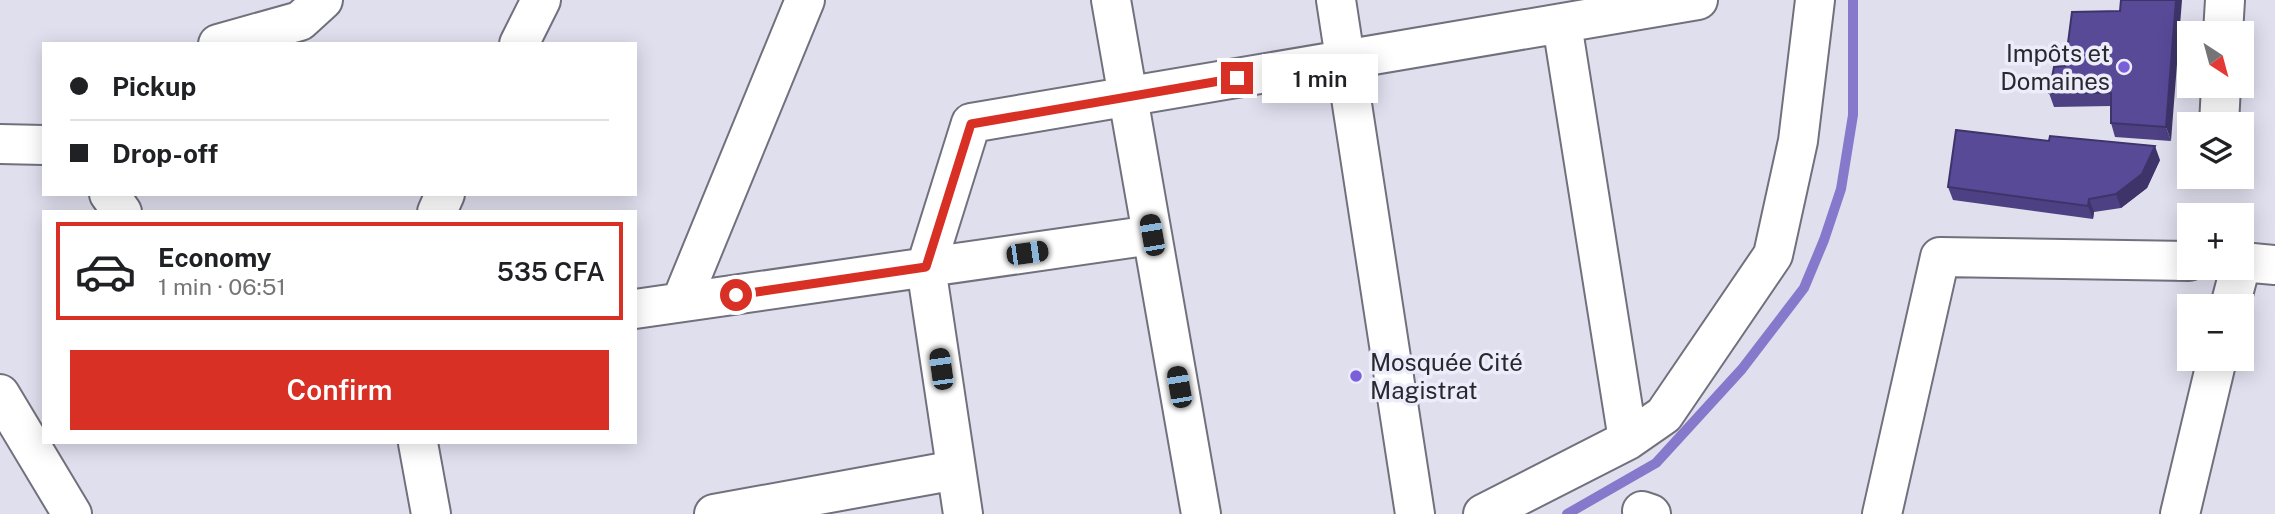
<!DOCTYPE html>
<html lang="en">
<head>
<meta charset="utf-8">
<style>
  body { margin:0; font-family:"Public Sans",sans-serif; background:#f2f2f2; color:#202124; height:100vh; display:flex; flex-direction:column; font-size:26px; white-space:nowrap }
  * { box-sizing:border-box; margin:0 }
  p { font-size:23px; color:#757577 }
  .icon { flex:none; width:38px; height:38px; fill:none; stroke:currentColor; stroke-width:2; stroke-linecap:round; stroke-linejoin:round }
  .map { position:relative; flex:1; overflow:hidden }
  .drawer { position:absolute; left:42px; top:210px; width:595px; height:234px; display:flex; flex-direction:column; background:#fff; border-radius:0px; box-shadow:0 4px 18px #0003 }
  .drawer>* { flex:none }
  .guide { position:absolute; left:42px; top:42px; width:595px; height:154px; border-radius:0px; box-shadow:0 4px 18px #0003; display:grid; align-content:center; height:154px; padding:0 28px; background:#fff }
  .needle { width:46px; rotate:144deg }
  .controls { position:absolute; left:2177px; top:21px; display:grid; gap:14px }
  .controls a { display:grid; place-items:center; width:77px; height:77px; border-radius:0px; background:#fff; box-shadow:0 4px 18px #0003; font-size:35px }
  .end { position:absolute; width:32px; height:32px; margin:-16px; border:9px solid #d93025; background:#fff; box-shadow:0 0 0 4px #fff }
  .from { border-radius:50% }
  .bubble { position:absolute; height:49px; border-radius:0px; background:#fff; box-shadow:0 4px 18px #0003; font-size:23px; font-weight:600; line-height:49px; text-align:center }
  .car { position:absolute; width:21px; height:42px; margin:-21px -10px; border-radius:9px; box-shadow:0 0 5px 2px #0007; background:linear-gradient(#222 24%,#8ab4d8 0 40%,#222 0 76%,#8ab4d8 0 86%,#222 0) }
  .guide b { display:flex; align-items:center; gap:24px; height:66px; font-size:26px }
  .guide b+b { border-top:2px solid #e0e0e0 }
  .guide i { width:18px; height:18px; background:#202124 }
  ul { padding:12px 0 0; list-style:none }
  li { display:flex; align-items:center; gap:21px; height:98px; margin:0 14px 10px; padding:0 14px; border:4px solid #e0e0e0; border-radius:0px }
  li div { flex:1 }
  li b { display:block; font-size:26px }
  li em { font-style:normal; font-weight:600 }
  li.active { border-color:#d93025 }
  li>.icon { width:63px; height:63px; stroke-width:1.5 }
  .button { display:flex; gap:14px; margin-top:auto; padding:14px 28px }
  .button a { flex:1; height:80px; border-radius:0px; background:#d93025; color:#fff; font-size:28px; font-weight:600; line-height:80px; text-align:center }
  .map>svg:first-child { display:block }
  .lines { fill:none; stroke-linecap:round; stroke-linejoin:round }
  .stream { stroke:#8679cc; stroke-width:10 }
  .minor-casing { stroke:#71707d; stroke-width:42 }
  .minor { stroke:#fff; stroke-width:38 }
  .wall { fill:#4d4083 }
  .shaded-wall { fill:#3e346a }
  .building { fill:#594a98; stroke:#3e346a; stroke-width:2 }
  .route { stroke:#d93025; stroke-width:9 }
  .poi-dot { fill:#795fd9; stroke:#edecfb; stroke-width:2.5 }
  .labels { text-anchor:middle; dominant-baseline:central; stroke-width:7; stroke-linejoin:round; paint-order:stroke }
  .poi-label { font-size:24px; fill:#29282e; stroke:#edecfb; text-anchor:end }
</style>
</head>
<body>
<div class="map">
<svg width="2275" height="514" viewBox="0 0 2275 514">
  <rect width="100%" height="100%" fill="#e0dfee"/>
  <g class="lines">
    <path class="stream" d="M1567,514L1656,463L1742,369L1804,288L1824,240L1841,189L1853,115V0"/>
    <defs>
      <path id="minor" d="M1111,0L1201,514
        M1336,0L1415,514
        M1562,24L1628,440
        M2223,33L2225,0
        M218,44L300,21L323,0
        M519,44L541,0
        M2219,124L2221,86
        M0,144L44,145
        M109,194L122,212
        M437,212L445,194
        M2242,262L2275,265
        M681,302L805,0
        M2230,306L2240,268
        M635,309L1152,235
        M0,394L72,514
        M418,443L431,514
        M1642,511L1651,514
        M714,514L956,470
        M963,514L926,267L971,123L1698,0
        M1483,514L1628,440L1664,415L1773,255L1798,141L1815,0
        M1882,514L1940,257L2189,261
        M2180,514L2217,359"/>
    </defs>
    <use href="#minor" class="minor-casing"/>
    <use href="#minor" class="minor"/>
  </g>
  <path class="wall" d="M2121,0L2171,141L2115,137L2111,123V106L2054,107L2049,93L2065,66L2120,11Z
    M2160,160L2147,188L2121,208L2094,212L2093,219L1953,200L1948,187Z"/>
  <path class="shaded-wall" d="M2176,0H2182L2171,141L2166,127Z
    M2155,146L2160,160L2147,188L2121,208L2116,194Z
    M2089,199L2094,212L2093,219L2088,206Z"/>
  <path class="building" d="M2121,0H2176L2166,127L2111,123V93H2049L2054,67L2065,66L2072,12L2120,11Z
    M1956,130L2032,139L2049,141L2050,136L2155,146L2142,174L2116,194L2089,199L2088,206L1948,187Z"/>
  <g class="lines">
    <path class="route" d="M736,295L926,267L971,124L1237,78"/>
  </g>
  <g class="poi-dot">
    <circle cx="2124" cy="67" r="7"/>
    <circle cx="1356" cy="376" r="7"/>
  </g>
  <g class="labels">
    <g class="poi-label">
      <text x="2110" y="53">Impôts et<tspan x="2110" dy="28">Domaines</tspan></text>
      <text x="1370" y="362" text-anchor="start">Mosquée Cité<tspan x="1370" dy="28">Magistrat</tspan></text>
    </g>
  </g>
</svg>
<div class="controls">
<a><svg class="needle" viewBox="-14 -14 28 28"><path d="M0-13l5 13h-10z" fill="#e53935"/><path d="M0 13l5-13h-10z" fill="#757577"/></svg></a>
<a><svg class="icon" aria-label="layers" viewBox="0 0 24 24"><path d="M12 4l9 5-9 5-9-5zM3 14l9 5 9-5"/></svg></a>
<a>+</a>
<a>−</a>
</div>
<i class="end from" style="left:736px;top:295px"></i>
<i class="end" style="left:1237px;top:78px"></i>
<div class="bubble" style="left:1262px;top:54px;width:116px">1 min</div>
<i class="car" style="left:1152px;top:235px;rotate:350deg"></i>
<i class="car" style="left:1027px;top:253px;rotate:82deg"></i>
<i class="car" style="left:941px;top:369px;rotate:352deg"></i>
<i class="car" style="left:1179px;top:387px;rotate:350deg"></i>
<div class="guide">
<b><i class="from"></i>Pickup</b>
<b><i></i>Drop-off</b>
</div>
<section class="drawer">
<ul>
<li class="active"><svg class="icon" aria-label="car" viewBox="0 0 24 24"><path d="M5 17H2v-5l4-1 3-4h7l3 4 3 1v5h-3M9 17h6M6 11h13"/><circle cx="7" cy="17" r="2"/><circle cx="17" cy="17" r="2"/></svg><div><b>Economy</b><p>1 min · 06:51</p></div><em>535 CFA</em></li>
</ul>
<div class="button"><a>Confirm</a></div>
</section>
</div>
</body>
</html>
